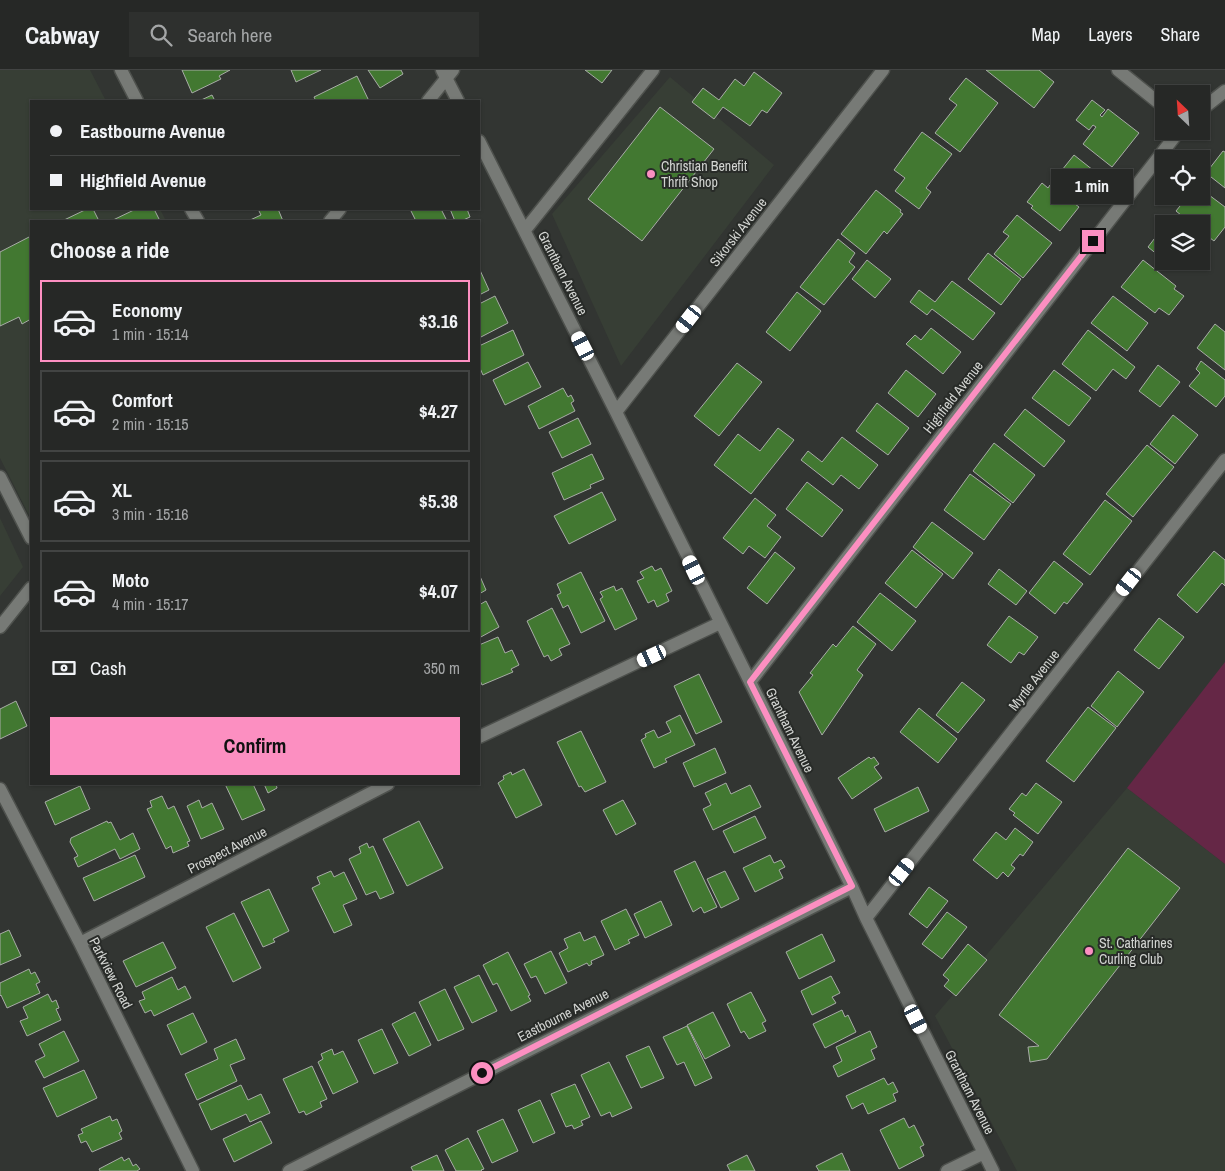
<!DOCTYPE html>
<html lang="en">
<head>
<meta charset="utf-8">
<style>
  body { margin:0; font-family:"Archivo Narrow",sans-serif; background:#2e302e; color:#f1f3f6; height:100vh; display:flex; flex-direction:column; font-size:19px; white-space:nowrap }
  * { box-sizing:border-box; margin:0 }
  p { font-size:16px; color:#a4a6a7 }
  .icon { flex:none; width:28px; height:28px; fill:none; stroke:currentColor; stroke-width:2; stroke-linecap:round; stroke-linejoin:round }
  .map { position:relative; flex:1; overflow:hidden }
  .drawer { position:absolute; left:30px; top:150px; width:450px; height:565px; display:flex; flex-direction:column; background:#262826; border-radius:0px; box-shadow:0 1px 4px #0004,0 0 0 1px #424443 }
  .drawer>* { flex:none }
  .guide { position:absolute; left:30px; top:30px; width:450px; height:110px; border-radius:0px; box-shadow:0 1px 4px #0004,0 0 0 1px #424443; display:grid; align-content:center; height:110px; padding:0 20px; background:#262826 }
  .needle { width:32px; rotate:335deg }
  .controls { position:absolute; left:1155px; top:15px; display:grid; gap:10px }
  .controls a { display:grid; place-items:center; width:55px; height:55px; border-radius:0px; background:#262826; box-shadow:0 1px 4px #0004,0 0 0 1px #424443; font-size:25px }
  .end { position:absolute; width:22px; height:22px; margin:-11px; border:6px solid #fc8fc1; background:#111; box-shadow:0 0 0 2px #111 }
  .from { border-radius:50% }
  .bubble { position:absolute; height:35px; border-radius:0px; background:#262826; box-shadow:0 1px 4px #0004,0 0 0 1px #424443; font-size:16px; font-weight:800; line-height:35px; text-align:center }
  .car { position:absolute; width:15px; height:30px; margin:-15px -8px; border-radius:6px; box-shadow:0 0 4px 1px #0007; background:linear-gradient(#fff 24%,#345 0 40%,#fff 0 76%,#345 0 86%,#fff 0) }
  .guide b { display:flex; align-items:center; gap:18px; height:48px; font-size:19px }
  .guide b+b { border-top:1px solid #424443 }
  .guide i { width:12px; height:12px; background:#f1f3f6 }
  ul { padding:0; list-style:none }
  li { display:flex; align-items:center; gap:15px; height:82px; margin:0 10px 8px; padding:0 10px; border:2px solid #424443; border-radius:0px }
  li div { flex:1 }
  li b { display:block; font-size:19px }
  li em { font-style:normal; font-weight:800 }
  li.current { border-color:#fc8fc1 }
  li>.icon { width:45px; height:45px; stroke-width:1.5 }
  h2 { padding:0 20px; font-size:22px; line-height:60px }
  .pay { display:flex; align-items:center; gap:12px; height:55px; padding:0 20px; font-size:19px }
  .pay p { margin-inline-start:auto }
  .button { display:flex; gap:10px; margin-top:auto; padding:10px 20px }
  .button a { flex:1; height:58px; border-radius:0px; background:#fc8fc1; color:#111; font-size:20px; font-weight:800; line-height:58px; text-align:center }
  header { display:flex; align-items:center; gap:30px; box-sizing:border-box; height:70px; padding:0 25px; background:#262826; border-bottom:1px solid #424443 }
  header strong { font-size:24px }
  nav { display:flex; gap:28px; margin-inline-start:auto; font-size:18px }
  .search { width:350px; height:45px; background:#2e302e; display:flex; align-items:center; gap:12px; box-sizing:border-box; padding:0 18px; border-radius:0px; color:#a4a6a7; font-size:19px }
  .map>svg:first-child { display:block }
  .built { fill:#373e35 }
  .green { fill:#652746 }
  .building { fill:#427831; stroke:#a8aca7 }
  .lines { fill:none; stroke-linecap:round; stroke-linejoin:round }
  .minor-casing { stroke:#4e514d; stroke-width:15 }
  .minor { stroke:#777a76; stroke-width:12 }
  .route { stroke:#fc8fc1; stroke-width:6 }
  .poi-dot { fill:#fc8fc1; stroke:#282b28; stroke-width:2 }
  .labels { text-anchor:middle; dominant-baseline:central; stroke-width:4; stroke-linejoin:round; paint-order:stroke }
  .poi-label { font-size:14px; fill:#d3d5d2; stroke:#282b28; text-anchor:start }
  .street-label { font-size:14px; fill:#d3d5d2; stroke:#282b28 }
</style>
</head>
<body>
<header>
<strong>Cabway</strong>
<div class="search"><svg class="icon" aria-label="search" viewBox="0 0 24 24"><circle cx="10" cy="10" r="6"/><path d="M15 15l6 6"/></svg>Search here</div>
<nav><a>Map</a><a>Layers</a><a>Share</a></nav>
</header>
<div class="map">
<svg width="1225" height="1101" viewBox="0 0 1225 1101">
  <rect width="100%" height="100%" fill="#323532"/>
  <path class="built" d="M0,0H90L106,31H31V139H160L166,151H31V449L0,388Z
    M670,7L774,95L621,296L552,144Z
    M0,448L23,497L0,526Z
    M1127,718L1225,794V1101H1017L935,946Z"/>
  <path class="green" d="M1225,592V794L1127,718Z"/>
  <path class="building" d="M182,0H230L219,6L221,9L192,23Z
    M291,0H321L296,12Z
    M368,0H401L403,4L380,18Z
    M585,0H612L602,13Z
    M986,0H1039L1054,12L1034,38Z
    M754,2L782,23L767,43L762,40L750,56L723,37L714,49L692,32L703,18L719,30L735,9L744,16Z
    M357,6L369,31H316L314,27Z
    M966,8L998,33L960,82L935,63L957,35L949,29Z
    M212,25L215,31H199Z
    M1092,30L1105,40L1100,45L1102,47L1108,39L1139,63L1112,97L1083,74L1096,57L1093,55L1089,60L1076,50Z
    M660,37L714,79L642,171L588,129Z
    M922,62L952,84L926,118L931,122L919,139L895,121L905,108L894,100Z
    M1223,81L1225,82V118L1206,103Z
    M1074,85L1103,108L1083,133L1054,110Z
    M1042,113L1048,118L1050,115L1079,137L1060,161L1031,138L1033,136L1027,132Z
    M1201,119L1225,137V157L1214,171L1201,161V154H1192L1176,141L1188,126H1201Z
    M876,120L901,140L900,142L903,144L887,164L884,161L866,184L841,164Z
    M87,139H93L99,151H62Z
    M136,139H154L160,151H111Z
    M258,139H278L283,151H248L261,145Z
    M410,139H441L447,151H416Z
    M450,139H467L470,147L461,151H455Z
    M1017,145L1052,173L1023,208L994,184L1009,166L1003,162Z
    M1164,156V190L1148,177Z
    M31,166V249L22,254L19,247L0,256V182Z
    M838,169L855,183L849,192L855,197L824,235L800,217Z
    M988,183L1021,209L1001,235L968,209Z
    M867,190L891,209L875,228L852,209Z
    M1143,190L1176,216L1174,219L1184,226L1169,245L1159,238L1155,243L1121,217Z
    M1166,191H1183L1177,200Z
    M479,198L489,220L479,225Z
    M952,211L995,243L973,270L932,239L927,245L910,232L919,220L935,232Z
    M797,222L821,241L790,281L766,262Z
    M495,226L508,253L479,268V234Z
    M1113,226L1148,253L1127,281L1091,253Z
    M1215,254L1225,262V300L1197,278Z
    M931,258L961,282L943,304L906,274L915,265L921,270Z
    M513,260L524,285L483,305L479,296V276Z
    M1088,260L1135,297L1126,309L1113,299L1096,321L1062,294Z
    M1201,291L1225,310V326L1216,337L1189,316L1200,303L1196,299Z
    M528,292L541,317L505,335L493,310Z
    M737,293L762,312L719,366L694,346Z
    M1158,295L1180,312L1160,337L1139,321Z
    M906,300L936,324L918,347L888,323Z
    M1054,300L1091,328L1069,356L1032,328Z
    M563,318L568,327L571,325L574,331L571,333L575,341L539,359L528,336Z
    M877,333L909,358L888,385L856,361Z
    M1025,339L1065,371L1044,397L1004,365Z
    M1173,345L1198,365L1175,394L1150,374Z
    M578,348L591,374L562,388L549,362Z
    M778,358L794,370L751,424L714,395L738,364L760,381Z
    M842,367L878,395L859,419L841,405L833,415L801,390L808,381L822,392Z
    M994,373L1035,405L1013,433L973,401Z
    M1147,375L1174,397L1133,447L1106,424Z
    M592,384L604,409L590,415L591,418L564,430L552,403Z
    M970,404L1011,434L984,470L944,440Z
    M807,412L843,440L822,467L786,439Z
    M602,422L616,450L569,474L554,446Z
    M755,428L776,445L767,456L781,467L765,488L749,476L743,484L723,468Z
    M1105,430L1132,451L1090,505L1063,484Z
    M932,452L973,483L953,509L913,477Z
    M912,480L943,504L916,538L885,513Z
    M1214,481L1225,490V516L1222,513L1197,543L1177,525Z
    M775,482L795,498L767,534L747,518Z
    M1054,491L1083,514L1067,534L1064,532L1055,544L1029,523Z
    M652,496L655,501L661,498L672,521L666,524L669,531L657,537L654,530L648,533L637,511L644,508L640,502Z
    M999,499L1027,521L1016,535L988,514Z
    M581,502L605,551L581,563L568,535L563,538L557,525L561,523L557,514Z
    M479,504L486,520L479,524Z
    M614,516L616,521L622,518L637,549L615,560L600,529L603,527L600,522Z
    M880,523L916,551L892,581L857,552Z
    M486,531L499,557L479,568V535Z
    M552,538L570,574L559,579L562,585L551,591L548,585L544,587L527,551Z
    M1009,546L1038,567L1024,585L1019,582L1011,593L987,575Z
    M1159,548L1184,567L1159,599L1134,580Z
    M853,556L876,574L857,600L863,605L822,665L799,622L813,605L810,603L833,574L836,577Z
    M498,567L505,583L512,580L519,595L511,599L513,602L482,615L479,608V575Z
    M1118,601L1144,622L1117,657L1091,636Z
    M699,604L722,652L696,664L674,616Z
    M962,612L985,630L958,663L936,645Z
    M16,631L27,656L0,669V639Z
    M1088,637L1116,658L1074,712L1046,691Z
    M919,638L957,669L938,693L900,662Z
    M680,645L695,675L665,689L667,692L654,698L641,670L646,667L645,664L654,660L658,668L671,662L666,652Z
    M581,661L606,712L585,722L581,716L579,717L557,672Z
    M715,678L726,703L694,717L683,693Z
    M869,687L871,689L874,687L879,694L874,697L882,708L852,729L838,708Z
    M524,699L542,735L516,748L498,713L504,709L503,706L511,702L512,705Z
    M726,713L731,724L750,715L761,737L713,760L703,739L711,735L705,723Z
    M1036,713L1062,732L1038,764L1013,745L1015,743L1009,739L1022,723L1026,726Z
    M225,714H253L265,740L242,750Z
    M264,714H276L277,718L268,723Z
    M80,716L90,739L55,755L45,732Z
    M918,717L929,741L885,762L874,739Z
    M162,726L168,739L174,736L190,771L187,772L189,776L173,783L171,776L166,779L147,739L152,737L150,731Z
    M199,730L202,738L212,733L224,759L201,769L187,736Z
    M623,730L636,754L616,765L603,740Z
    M755,746L766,768L734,783L723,761Z
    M107,751L108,753L111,752L120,770L133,763L140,779L120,789L115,779L78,797L74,788L78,786L70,772L71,768Z
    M419,751L443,798L407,816L383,769Z
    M1015,758L1033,772L1023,786L1020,784L1011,795L1015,798L1008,807L1003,802L997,809L973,790L996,762L1006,770Z
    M367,773L369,778L373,776L394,823L380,829L376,821L366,825L349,789L361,783L359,777Z
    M1128,778L1180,818L1047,989L1030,992L1028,977L1039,976L999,945Z
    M135,785L145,807L94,831L83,808Z
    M770,785L774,793L781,790L785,797L779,800L783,808L755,822L743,798Z
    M695,791L717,837L704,843L701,837L693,842L674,801Z
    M331,801L334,807L344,802L357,829L343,835L352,855L334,863L312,818L320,814L317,807Z
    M725,801L739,829L721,838L707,809Z
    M929,817L948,831L927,858L909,844Z
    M269,819L289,861L273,869L275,872L263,877L241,832Z
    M661,831L672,855L645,868L634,844Z
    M626,839L639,865L628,870L630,873L615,880L601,851Z
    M947,842L967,857L942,889L922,874Z
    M234,843L261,898L233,912L206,857Z
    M9,860L21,886L0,895V864Z
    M580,862L584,871L595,866L604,885L591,891L592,894L589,896L587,893L568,902L559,883L568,878L564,869Z
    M822,864L835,891L799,909L786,882Z
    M163,872L176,898L136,917L123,891Z
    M968,874L987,890L956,926L944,916L949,910L943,905Z
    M551,881L567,913L545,924L536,906L531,908L524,894Z
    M508,882L530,925L528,926L531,931L511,941L497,913L493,915L483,895Z
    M29,899L31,904L35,902L40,912L36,914L40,923L7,938L1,925L0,926V913Z
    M479,905L497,941L472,953L454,917Z
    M831,906L840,923L832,927L836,933L812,945L801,921Z
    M172,907L178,920L185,916L191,928L154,946L151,940L145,943L139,931L145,929L142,922Z
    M445,919L464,959L438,971L419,932Z
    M751,922L766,951L762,953L766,961L749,969L744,961L741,963L727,934Z
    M48,924L52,932L56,930L59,938L56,939L61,950L27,966L20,951L28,948L23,937Z
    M842,940L845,947L848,945L856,962L825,978L813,954Z
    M415,942L431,975L409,986L392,954Z
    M713,942L730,976L705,989L687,955Z
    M193,943L207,972L181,985L167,955Z
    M687,956L712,1008L695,1016L684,992L677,995L663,967Z
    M382,959L398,993L374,1004L358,970Z
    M64,961L79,991L44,1008L35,991L45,986L39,974Z
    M870,961L877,977L871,980L875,989L838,1007L833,996L842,991L836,977Z
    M236,969L245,989L230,995L237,1011L197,1030L185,1004L218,989L214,979Z
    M649,976L664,1008L641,1018L626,986Z
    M332,979L334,985L343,981L358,1012L333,1024L318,992L323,989L321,984Z
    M609,992L632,1038L612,1047L610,1042L601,1046L581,1005Z
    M312,996L327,1029L320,1032L322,1037L306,1045L304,1041L299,1043L283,1009Z
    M84,1000L97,1028L57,1047L43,1018Z
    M884,1008L888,1015L893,1012L898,1022L893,1024L896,1031L868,1044L863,1033L852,1039L846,1026Z
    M575,1014L590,1047L581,1051L583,1055L574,1059L572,1055L566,1057L551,1024Z
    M241,1015L248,1030L261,1024L270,1043L250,1052L246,1044L211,1060L199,1034Z
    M540,1030L555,1063L533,1073L518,1040Z
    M110,1046L112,1051L117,1049L122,1061L119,1063L122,1069L92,1082L86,1071L81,1073L78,1065L83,1063L81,1059Z
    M904,1048L909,1058L914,1055L924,1075L920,1077L924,1086L899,1099L880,1060Z
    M503,1049L518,1081L492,1093L477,1061Z
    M261,1051L272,1073L234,1092L223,1069Z
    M468,1068L484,1099L481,1100L482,1101H456L445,1080Z
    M842,1083L850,1101H819L816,1096Z
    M437,1085L444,1101H413L411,1097Z
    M747,1085L755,1101H730L727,1095Z
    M122,1087L124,1091L129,1088L133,1096L136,1094L140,1099L137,1101H100L99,1099Z"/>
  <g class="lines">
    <defs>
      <path id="minor" d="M121,0L137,31
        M442,0L458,31
        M1118,0L1164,37
        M428,31L453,0
        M1201,40L1225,21
        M479,71L616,342L852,817L866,848L993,1101
        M191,139L198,151
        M330,151L340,139
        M525,160L653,0
        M616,342L883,0
        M0,407L31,468
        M0,557L31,518
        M750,612L1179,61
        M479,667L720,553
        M0,719L80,873L193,1101
        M866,848L1225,390
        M80,873L388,714
        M289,1101L852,817
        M947,1101L984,1083"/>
    </defs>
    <use href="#minor" class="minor-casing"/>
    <use href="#minor" class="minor"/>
  </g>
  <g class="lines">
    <path class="route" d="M482,1003L852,816L750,612L1093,171"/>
  </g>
  <g class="poi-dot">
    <circle cx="651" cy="104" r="5"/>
    <circle cx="1089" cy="881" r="5"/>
  </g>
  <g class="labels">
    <g class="poi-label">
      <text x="661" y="96">Christian Benefit<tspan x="661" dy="16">Thrift Shop</tspan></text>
      <text x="1099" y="873">St. Catharines<tspan x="1099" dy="16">Curling Club</tspan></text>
    </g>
    <g class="street-label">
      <text transform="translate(738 162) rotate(-52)">Sikorski Avenue</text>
      <text transform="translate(563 203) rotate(63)">Grantham Avenue</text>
      <text transform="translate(953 327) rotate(-52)">Highfield Avenue</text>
      <text transform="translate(1034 610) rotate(-52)">Myrtle Avenue</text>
      <text transform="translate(790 660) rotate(64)">Grantham Avenue</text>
      <text transform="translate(227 780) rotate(-27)">Prospect Avenue</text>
      <text transform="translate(111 903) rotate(63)">Parkview Road</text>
      <text transform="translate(563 945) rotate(-27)">Eastbourne Avenue</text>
      <text transform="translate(970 1022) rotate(63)">Grantham Avenue</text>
    </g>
  </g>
</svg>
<div class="controls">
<a><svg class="needle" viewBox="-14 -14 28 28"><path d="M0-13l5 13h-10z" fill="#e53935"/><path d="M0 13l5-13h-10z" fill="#a4a6a7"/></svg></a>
<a><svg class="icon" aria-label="locate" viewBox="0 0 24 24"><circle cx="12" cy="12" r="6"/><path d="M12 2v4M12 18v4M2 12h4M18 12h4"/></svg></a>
<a><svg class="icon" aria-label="layers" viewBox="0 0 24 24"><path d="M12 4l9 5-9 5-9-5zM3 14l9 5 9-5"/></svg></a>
</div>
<i class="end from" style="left:482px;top:1003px"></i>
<i class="end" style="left:1093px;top:171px"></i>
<div class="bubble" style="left:1051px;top:99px;width:82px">1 min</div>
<i class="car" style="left:689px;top:249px;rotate:218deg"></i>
<i class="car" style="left:583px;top:276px;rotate:333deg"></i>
<i class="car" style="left:694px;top:500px;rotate:334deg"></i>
<i class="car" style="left:1129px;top:512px;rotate:218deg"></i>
<i class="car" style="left:652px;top:586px;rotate:245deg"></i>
<i class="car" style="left:902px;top:802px;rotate:38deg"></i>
<i class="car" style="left:916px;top:949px;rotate:153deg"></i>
<div class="guide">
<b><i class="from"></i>Eastbourne Avenue</b>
<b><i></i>Highfield Avenue</b>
</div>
<section class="drawer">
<h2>Choose a ride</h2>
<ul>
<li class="current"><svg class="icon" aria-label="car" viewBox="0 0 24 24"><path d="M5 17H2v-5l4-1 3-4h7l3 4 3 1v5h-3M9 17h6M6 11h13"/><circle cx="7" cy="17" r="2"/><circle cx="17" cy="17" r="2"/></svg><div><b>Economy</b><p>1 min · 15:14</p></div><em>$3.16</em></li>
<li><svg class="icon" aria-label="car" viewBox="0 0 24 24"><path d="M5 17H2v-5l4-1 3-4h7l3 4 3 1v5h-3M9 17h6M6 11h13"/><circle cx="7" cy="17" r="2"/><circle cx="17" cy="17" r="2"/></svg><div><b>Comfort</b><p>2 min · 15:15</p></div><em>$4.27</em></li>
<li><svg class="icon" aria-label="car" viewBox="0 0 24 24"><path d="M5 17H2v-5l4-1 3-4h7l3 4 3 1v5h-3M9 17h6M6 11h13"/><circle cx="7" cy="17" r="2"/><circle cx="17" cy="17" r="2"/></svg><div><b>XL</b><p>3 min · 15:16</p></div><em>$5.38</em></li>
<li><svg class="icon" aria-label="car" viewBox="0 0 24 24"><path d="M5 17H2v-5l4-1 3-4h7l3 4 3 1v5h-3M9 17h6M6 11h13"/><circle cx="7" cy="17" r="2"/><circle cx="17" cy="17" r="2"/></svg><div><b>Moto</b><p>4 min · 15:17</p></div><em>$4.07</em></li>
</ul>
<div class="pay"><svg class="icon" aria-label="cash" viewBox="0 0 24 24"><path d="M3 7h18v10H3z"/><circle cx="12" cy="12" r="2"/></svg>Cash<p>350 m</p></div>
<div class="button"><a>Confirm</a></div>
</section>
</div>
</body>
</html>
